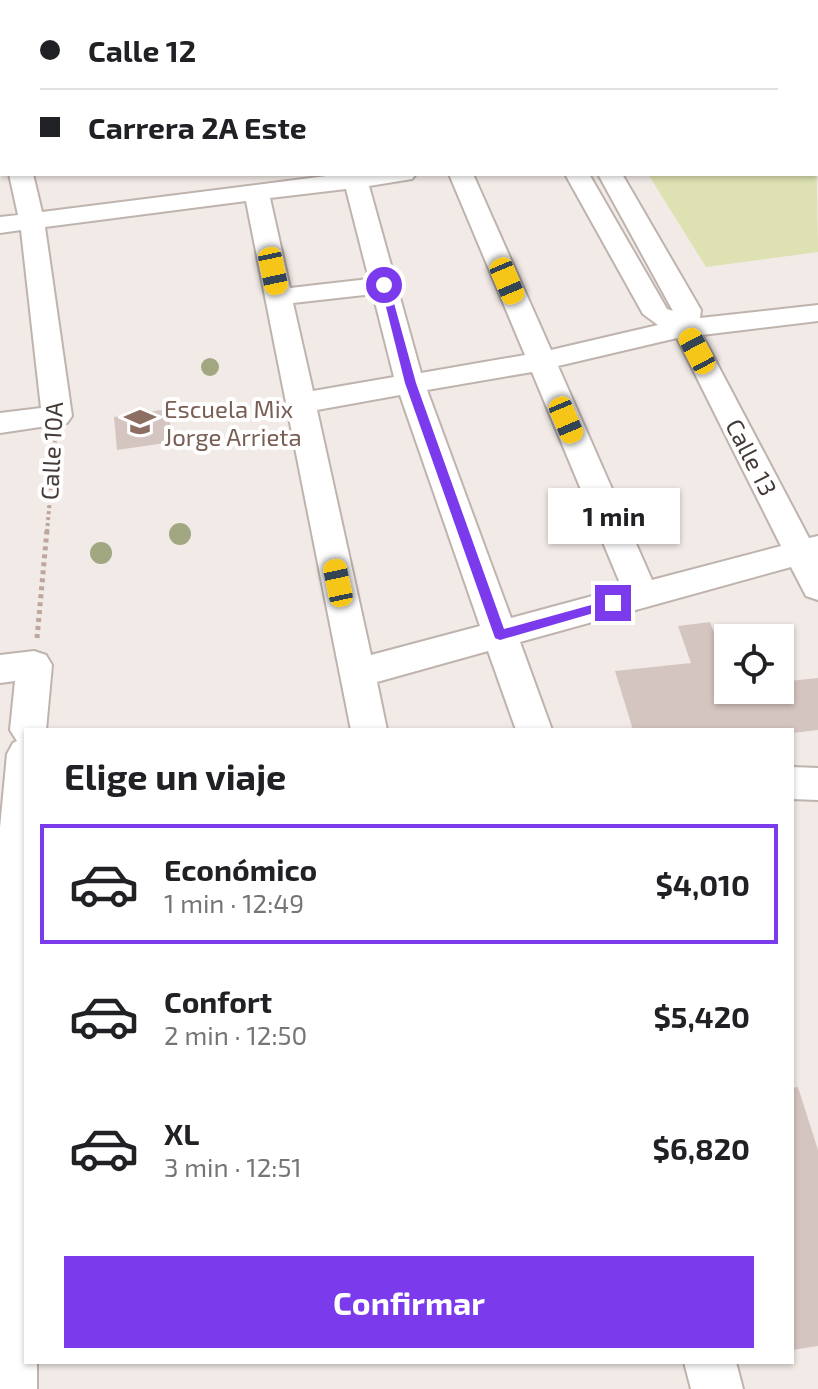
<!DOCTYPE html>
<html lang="es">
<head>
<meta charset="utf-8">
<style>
  body { margin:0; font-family:"Exo 2",sans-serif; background:#f2f2f2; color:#202124; height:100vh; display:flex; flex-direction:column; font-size:30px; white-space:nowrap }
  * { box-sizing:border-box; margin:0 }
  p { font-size:26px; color:#757577 }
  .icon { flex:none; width:44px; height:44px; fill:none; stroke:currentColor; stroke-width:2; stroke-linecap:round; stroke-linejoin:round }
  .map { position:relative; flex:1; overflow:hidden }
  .panel { position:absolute; left:24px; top:728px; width:770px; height:636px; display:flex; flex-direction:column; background:#fff; border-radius:0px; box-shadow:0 2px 6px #0004 }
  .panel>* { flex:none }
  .top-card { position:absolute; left:0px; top:0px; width:818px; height:176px; box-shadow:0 2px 6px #0004; display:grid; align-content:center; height:176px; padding:0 40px; background:#fff }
  .buttons { position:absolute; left:714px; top:624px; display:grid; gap:16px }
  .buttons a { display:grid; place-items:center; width:80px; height:80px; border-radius:0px; background:#fff; box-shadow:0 2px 6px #0004; font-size:40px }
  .end { position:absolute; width:36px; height:36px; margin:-18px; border:10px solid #7c3aed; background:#fff; box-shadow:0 0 0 4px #fff }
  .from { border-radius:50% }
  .bubble { position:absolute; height:56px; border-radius:0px; background:#fff; box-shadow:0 2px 6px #0004; font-size:26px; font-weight:700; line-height:56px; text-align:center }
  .car { position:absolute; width:24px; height:48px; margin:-24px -12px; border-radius:10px; box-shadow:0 0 6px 2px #0007; background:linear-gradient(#f5c518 24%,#345 0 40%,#f5c518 0 76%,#345 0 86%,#f5c518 0) }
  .top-card b { display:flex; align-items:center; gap:28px; height:76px; font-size:30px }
  .top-card b+b { border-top:2px solid #e0e0e0 }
  .top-card i { width:20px; height:20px; background:#202124 }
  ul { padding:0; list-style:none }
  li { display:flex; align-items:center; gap:24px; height:120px; margin:0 16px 12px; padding:0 24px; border:4px solid transparent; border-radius:0px }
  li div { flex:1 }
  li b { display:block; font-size:30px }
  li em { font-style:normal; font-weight:700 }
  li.current { border-color:#7c3aed }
  li>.icon { width:72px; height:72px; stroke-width:1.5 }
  h2 { padding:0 40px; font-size:36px; line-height:96px }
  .action { display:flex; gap:16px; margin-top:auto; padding:16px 40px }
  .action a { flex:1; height:92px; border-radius:0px; background:#7c3aed; color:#fff; font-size:32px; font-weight:700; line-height:92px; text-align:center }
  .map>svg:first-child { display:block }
  .green { fill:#dee2b2 }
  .building { fill:#d5c5c0 }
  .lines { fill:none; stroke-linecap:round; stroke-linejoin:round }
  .minor-casing { stroke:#bfb3ad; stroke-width:4 }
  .path-far1 { stroke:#bda69c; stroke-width:4; stroke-dasharray:3 3; stroke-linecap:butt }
  .path { stroke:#bda69c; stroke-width:5; stroke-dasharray:4 4; stroke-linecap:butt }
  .minor { fill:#fff; fill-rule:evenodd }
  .tree { fill:#a1a781 }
  .route { fill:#7c3aed }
  .labels { text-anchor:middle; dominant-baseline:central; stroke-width:8; stroke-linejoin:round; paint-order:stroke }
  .education-label { font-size:24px; fill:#785e54; stroke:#fff; text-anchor:start }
  .street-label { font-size:24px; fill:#443a36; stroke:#fff }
</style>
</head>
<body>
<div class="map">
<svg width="818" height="1389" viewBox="0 0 818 1389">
  <rect width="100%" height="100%" fill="#f1eae6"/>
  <path class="green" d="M816,135L818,252L706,267L648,174H816Z"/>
  <path class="building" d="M168,409L173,442L117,450L114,417Z
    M710,622L728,672V690H780V682L818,678V730L792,733V730H633L615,671L691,663L678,626Z
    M798,1087L818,1150V1346L792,1350V1088Z"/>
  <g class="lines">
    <defs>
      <path id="minor" d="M102,0H122L123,2H103Z
        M206,0H226L227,2H207Z
        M297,0H317V2H297Z
        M382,0H402V2H382Z
        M480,0H500L501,2H481Z
        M575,0H614L574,2Z
        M696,0H716L717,2H697Z
        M816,9H818V24H816Z
        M0,69L2,70V92L0,91Z
        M818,116V130L816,131V117Z
        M9,174H33L42,212L342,174H416L412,179L369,186L421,373L525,355L449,174H473L551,350L658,325L643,314L565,174H589L667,309L673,311L598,174H622L701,310L700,318L818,305V321L702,335L809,538L818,536V600L806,596L791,567L520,642L552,730H516L488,651L377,682L387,730H351L246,201L45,227L72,416L67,423L0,433V413L41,408L21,230L0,233V217L18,215ZM346,189L369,279L290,288L270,198ZM373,294L394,377L313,391L293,303ZM677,338L781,546L652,580L558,366ZM532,372L622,588L511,618L427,390ZM400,395L480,626L371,655L317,410Z
        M34,651L46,655L52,665L46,730H26V1362H37V1389H0V828L7,754L13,743L17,741L10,730L15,681L0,683V655Z
        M792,767L818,768V800L792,799Z
        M684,1362H736L743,1389H691Z"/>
    </defs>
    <use href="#minor" class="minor-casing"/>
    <path class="path-far1" d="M47,532L55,441"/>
    <path class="path" d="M37,638L47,530"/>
    <use href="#minor" class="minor"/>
  </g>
  <g class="tree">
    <circle cx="210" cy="367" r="9"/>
    <circle cx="180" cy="534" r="11"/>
    <circle cx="101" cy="553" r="11"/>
  </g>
  <path class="route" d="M380,283L389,285L416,383L504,629L613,599L620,603L618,606L500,640L495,638L405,383Z"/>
  <defs>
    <symbol id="school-bare" viewBox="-9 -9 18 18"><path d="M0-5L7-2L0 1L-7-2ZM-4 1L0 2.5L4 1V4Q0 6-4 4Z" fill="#8d6e63" stroke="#fff" stroke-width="2.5" paint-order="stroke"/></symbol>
  </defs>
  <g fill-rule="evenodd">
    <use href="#school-bare" x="118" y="400" width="44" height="44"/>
  </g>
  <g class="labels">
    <g class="education-label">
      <text x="164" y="408">Escuela Mix<tspan x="164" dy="28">Jorge Arrieta</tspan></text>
    </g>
    <g class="street-label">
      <text transform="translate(51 451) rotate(-87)">Calle 10A</text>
      <text transform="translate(752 457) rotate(63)">Calle 13</text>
    </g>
  </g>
</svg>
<div class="buttons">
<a><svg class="icon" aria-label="locate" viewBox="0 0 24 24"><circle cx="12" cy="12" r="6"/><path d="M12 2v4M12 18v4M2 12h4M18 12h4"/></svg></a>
</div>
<i class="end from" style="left:384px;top:285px"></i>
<i class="end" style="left:613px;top:603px"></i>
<div class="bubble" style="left:548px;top:488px;width:132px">1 min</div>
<i class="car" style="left:273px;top:271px;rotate:168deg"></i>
<i class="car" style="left:507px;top:281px;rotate:157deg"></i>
<i class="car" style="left:697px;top:351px;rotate:332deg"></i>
<i class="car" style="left:566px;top:420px;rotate:157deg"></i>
<i class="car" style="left:338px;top:583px;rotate:348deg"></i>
<div class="top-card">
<b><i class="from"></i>Calle 12</b>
<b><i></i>Carrera 2A Este</b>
</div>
<section class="panel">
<h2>Elige un viaje</h2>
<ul>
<li class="current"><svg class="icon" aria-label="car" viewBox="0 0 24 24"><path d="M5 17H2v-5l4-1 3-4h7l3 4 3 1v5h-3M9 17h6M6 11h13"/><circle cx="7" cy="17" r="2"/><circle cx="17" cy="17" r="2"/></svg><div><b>Económico</b><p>1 min · 12:49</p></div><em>$4,010</em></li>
<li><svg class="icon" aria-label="car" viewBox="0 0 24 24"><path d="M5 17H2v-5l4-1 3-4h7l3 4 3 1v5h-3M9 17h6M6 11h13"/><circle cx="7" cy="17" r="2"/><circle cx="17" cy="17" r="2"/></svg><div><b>Confort</b><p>2 min · 12:50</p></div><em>$5,420</em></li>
<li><svg class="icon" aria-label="car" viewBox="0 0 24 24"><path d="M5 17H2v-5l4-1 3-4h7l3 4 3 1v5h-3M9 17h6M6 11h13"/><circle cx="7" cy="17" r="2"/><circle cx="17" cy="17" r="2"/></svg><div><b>XL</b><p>3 min · 12:51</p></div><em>$6,820</em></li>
</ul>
<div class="action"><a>Confirmar</a></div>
</section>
</div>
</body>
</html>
